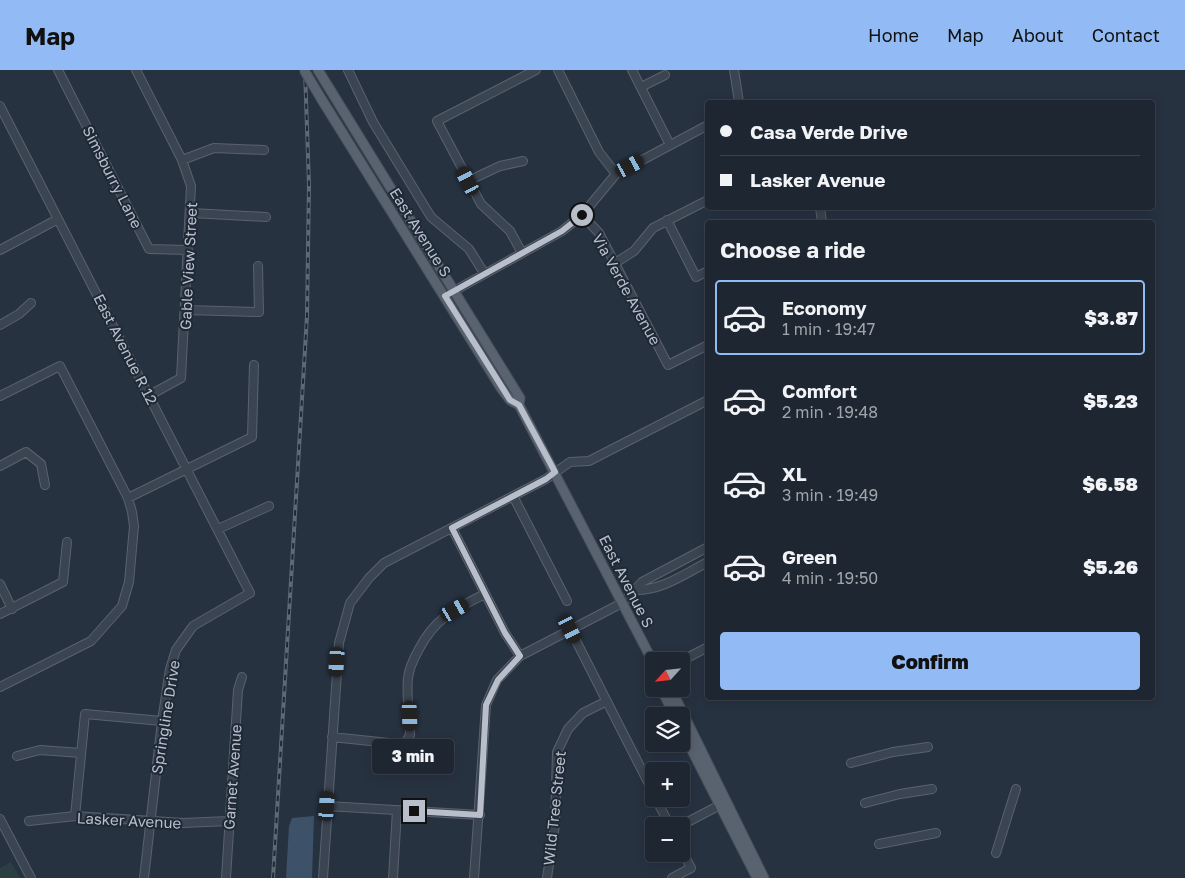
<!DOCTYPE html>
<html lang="en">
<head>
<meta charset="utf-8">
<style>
  body { margin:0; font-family:"Golos Text",sans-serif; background:#2a323d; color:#f1f3f6; height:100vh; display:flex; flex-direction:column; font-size:19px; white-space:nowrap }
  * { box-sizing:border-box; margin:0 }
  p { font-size:16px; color:#a0a5ab }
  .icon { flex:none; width:28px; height:28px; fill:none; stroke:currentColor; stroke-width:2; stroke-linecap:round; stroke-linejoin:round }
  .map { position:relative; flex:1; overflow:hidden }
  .side { position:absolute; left:705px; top:150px; width:450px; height:480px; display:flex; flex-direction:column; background:#1d2631; border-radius:5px; box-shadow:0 2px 12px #0003,0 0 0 1px #3b434d }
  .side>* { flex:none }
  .guide { position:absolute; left:705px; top:30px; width:450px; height:110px; border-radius:5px; box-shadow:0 2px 12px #0003,0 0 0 1px #3b434d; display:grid; align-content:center; height:110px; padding:0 15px; background:#1d2631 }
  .needle { width:32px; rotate:243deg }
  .controls { position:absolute; left:645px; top:582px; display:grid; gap:10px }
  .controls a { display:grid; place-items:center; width:45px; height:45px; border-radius:5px; background:#1d2631; box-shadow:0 2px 12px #0003,0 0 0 1px #3b434d; font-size:25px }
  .end { position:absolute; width:22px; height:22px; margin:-11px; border:6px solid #b8bfcb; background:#111; box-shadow:0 0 0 2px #111 }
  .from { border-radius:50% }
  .bubble { position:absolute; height:35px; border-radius:5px; background:#1d2631; box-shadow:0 2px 12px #0003,0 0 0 1px #3b434d; font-size:16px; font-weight:800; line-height:35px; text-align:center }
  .car { position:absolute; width:15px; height:30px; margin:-15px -8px; border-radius:6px; box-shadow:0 0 4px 1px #0007; background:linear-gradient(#222 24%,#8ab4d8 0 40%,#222 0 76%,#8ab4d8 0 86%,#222 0) }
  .guide b { display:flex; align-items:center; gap:18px; height:48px; font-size:19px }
  .guide b+b { border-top:1px solid #3b434d }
  .guide i { width:12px; height:12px; background:#f1f3f6 }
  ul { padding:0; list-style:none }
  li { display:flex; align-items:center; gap:15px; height:75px; margin:0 10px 8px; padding:0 5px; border:2px solid transparent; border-radius:5px }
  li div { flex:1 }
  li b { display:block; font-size:19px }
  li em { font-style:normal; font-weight:800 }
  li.current { border-color:#92bbf6 }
  li>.icon { width:45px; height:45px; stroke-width:1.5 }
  h2 { padding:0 15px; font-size:22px; line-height:60px }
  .action { display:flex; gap:10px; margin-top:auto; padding:10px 15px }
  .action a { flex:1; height:58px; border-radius:5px; background:#92bbf6; color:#111; font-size:20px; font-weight:800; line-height:58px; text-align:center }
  header { display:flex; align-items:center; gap:30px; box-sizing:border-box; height:70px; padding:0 25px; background:#92bbf6; color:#111 }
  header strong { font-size:24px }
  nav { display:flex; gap:28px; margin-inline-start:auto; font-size:18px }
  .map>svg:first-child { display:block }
  .green { fill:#293f42 }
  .water { fill:#3d5169 }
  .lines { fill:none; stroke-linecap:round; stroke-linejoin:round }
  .minor-casing { stroke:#59626e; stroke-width:10 }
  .major-casing { stroke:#454d5a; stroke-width:11 }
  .minor { stroke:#3b4451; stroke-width:8 }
  .major { stroke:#596370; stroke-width:9 }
  .rail-casing { stroke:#5d6977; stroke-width:4 }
  .rail { stroke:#1f2936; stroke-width:2; stroke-dasharray:5.5; stroke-linecap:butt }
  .major-bridge-casing { stroke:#454d5a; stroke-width:11; stroke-linecap:butt }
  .major-bridge { stroke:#596370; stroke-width:9 }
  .route { stroke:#b8bfcb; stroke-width:6 }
  .labels { text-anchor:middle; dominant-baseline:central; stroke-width:4; stroke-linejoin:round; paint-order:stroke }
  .street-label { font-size:15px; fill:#b8bfcb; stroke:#1f2936 }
</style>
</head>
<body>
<header>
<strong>Map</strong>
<nav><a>Home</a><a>Map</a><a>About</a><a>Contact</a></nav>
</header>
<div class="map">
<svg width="1185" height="808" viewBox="0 0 1185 808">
  <rect width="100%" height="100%" fill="#273241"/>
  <path class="green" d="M11,792L20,808H0V798Z"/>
  <path class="water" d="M314,746L312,808H286L289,756L292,748Z"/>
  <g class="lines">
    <defs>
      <path id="minor" d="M58,0L149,179L188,180
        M136,0L182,90L191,116L181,308L150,325
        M348,0L373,52L431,147L469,179L484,203
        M558,0L599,82L616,104
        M632,0L670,75
        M734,0L739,32
        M641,17L665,5
        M0,36L250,523L193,556L176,580L170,599L162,651L144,808
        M182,90L214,78L264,80
        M468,111L500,96L523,91
        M820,138L822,152
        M191,143L266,147
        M582,145L599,163L668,295L708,275
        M667,150L696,207L708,201
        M0,180L58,149
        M522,183L510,161L481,134L437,51L536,0
        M615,193L634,181L653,158L708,130
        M445,226L562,161L582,145L616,104L708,55
        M186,240L259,242L258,196
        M0,255L19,244L31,233
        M0,326L60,296L128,428L132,442L134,456L129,512L122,536L91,571L0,617
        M0,396L26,382L41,394L45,415
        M513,426L567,531
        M128,428L252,367L254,295
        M452,458L505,563L520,586
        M218,459L269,436
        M0,514L12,539
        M636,520C663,520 684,504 708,492
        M0,544L63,512L67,472
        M570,559L654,724
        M681,591L708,577
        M332,667L399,674L406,672L410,665C410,647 406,626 408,608C409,598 414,588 419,579C435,548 455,539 485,524
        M17,686L40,680L81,683
        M851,693L893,682L928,677
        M656,729L670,756
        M865,733L900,724L932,719
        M327,736L480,745
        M75,746L85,644L162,651
        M0,749L31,808
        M29,751L75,746L183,753L229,751
        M680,756L720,735L725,737
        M879,774L936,763
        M996,783L1016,719
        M226,808L238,620L242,607
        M323,808L339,573L350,533L369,508L384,493L546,409L570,392L589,391L708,330
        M393,808L397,740
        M474,808L486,635L497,610L520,586L624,532L642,512L708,477
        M547,808L555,755L557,682L568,659L583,643L607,631
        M672,808L691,798L681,779"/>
      <path id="major" d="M318,0L520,328L519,335
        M322,30L501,318L510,330L519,335L654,594
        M661,619L675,646
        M671,619L764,808
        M681,659L757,808"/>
    </defs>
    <use href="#minor" class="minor-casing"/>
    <use href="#major" class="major-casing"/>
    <use href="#minor" class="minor"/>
    <use href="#major" class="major"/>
    <defs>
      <path id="rail" d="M273,808L307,246L309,115L305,0"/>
    </defs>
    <use href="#rail" class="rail-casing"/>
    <use href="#rail" class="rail"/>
    <defs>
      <path id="major-bridge" d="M304,0L322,30"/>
    </defs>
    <use href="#major-bridge" class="major-bridge-casing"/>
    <use href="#major-bridge" class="major-bridge"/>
  </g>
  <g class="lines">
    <path class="route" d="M414,741L480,745L486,635L498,610L520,586L505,563L452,458L546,409L555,402L519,335L510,330L445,226L562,161L582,145"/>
  </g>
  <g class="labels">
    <g class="street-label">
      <text transform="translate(113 107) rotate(63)">Simsburry Lane</text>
      <text transform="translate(421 162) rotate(58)">East Avenue S</text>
      <text transform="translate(188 196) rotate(-87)">Gable View Street</text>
      <text transform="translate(627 219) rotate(61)">Via Verde Avenue</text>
      <text transform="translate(126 279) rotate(63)">East Avenue R 12</text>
      <text transform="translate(627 511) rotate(63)">East Avenue S</text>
      <text transform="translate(165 647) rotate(-81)">Springline Drive</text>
      <text transform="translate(232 707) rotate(-86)">Garnet Avenue</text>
      <text transform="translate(554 738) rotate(-84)">Wild Tree Street</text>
      <text transform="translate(129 750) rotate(3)">Lasker Avenue</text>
    </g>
  </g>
</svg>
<div class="controls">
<a><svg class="needle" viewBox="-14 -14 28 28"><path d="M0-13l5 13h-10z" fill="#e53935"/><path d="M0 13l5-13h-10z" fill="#a0a5ab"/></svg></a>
<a><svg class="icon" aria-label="layers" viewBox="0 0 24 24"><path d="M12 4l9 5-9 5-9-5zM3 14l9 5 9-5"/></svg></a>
<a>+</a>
<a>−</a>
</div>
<i class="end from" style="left:582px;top:145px"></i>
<i class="end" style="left:414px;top:741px"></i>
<div class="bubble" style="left:372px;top:669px;width:82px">3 min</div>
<i class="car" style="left:630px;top:96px;rotate:62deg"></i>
<i class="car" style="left:468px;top:111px;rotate:332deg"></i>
<i class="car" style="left:455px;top:540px;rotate:60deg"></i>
<i class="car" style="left:570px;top:559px;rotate:153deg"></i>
<i class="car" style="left:337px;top:592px;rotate:184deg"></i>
<i class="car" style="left:410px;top:646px;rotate:178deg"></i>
<i class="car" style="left:327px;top:736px;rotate:4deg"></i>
<div class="guide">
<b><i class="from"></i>Casa Verde Drive</b>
<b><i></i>Lasker Avenue</b>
</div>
<section class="side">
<h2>Choose a ride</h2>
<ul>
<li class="current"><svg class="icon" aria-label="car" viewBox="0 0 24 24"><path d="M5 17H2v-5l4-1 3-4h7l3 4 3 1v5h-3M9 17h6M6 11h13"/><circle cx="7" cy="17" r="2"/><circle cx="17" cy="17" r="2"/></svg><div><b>Economy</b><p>1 min · 19:47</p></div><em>$3.87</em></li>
<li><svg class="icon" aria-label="car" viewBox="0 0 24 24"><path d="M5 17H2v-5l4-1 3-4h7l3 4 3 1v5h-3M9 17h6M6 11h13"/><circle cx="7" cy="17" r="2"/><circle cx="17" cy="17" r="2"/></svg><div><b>Comfort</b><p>2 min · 19:48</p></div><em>$5.23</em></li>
<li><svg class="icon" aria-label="car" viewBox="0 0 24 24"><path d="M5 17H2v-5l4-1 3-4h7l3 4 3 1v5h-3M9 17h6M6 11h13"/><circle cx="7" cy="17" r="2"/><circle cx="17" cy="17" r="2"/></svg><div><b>XL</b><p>3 min · 19:49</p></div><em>$6.58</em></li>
<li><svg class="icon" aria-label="car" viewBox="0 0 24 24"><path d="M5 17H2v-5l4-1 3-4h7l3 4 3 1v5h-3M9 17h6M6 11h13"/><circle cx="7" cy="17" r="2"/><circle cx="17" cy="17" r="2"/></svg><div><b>Green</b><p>4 min · 19:50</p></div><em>$5.26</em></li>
</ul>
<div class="action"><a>Confirm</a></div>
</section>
</div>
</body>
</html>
